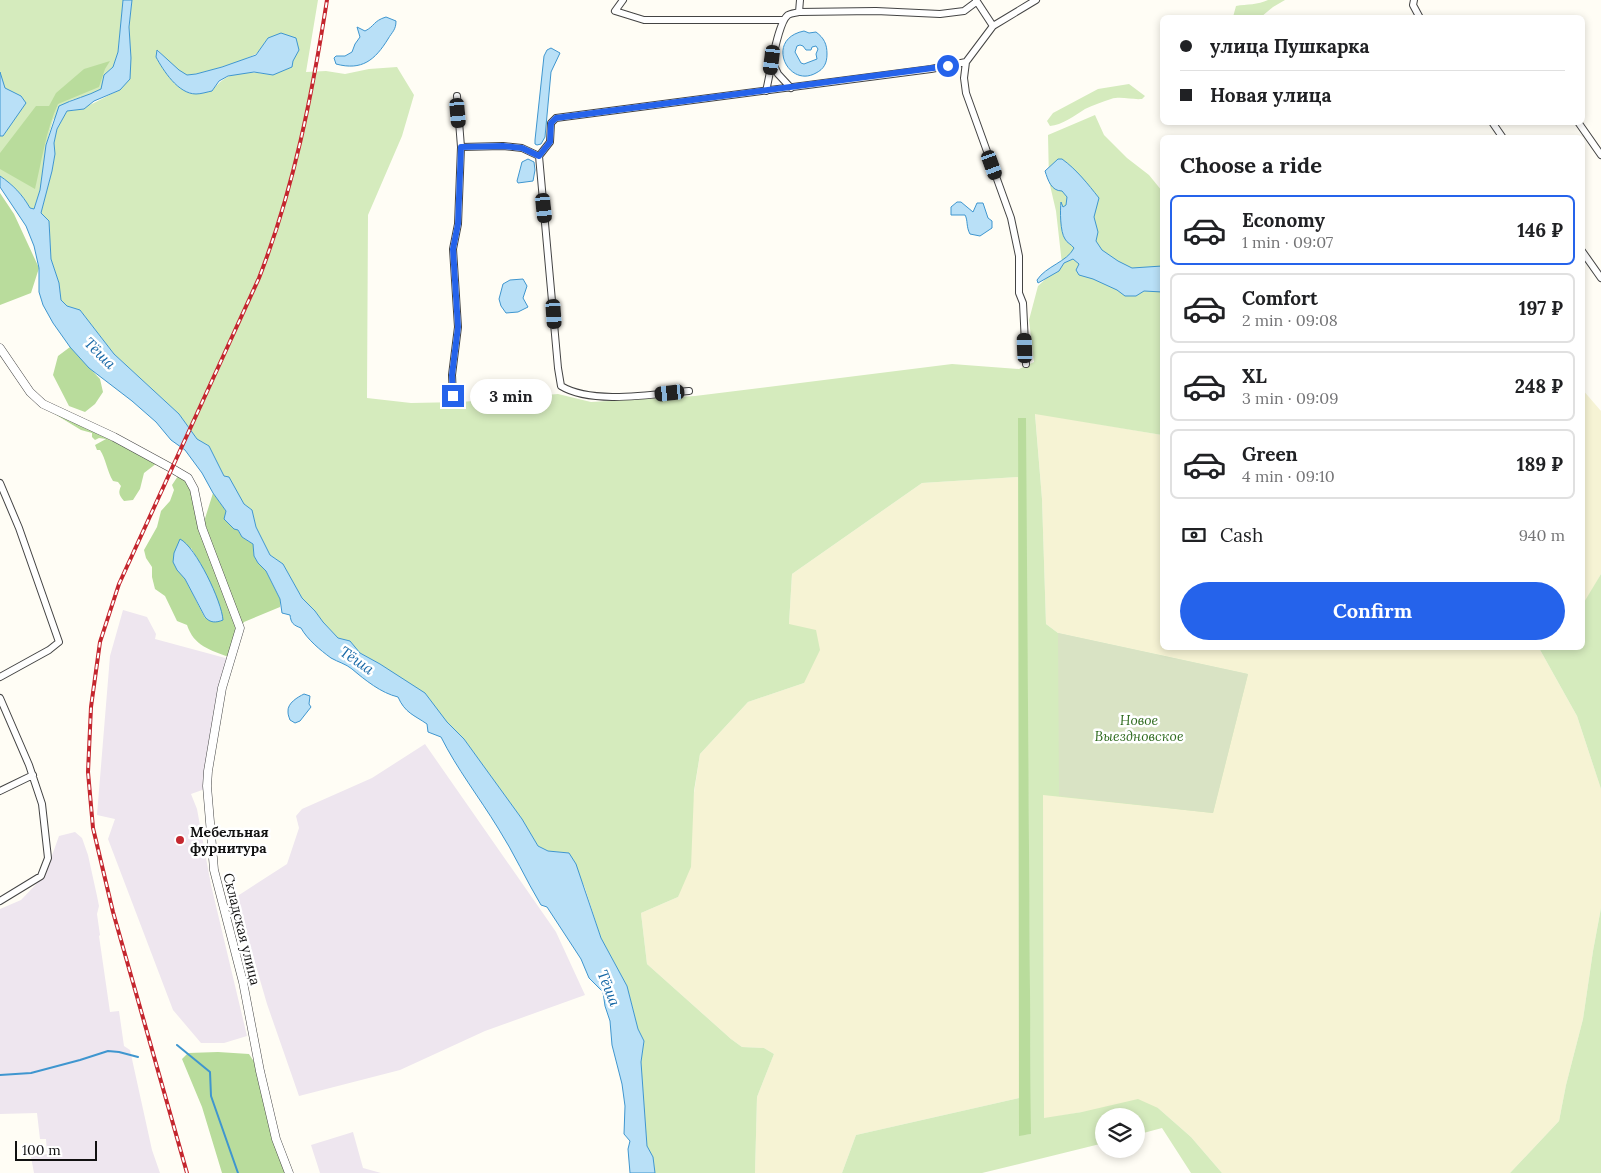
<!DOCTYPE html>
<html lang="en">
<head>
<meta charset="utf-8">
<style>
  body { margin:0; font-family:Lora,serif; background:#f6f6f6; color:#202124; height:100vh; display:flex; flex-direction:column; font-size:19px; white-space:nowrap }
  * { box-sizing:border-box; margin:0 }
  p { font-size:16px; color:#757577 }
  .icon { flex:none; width:28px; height:28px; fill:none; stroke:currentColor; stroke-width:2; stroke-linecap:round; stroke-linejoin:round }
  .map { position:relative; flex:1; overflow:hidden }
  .side { position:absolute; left:1160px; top:135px; width:425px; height:515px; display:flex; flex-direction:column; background:#fff; border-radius:8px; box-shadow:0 2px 8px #0003 }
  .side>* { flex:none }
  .top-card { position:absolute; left:1160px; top:15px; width:425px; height:110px; border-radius:8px; box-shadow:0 2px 8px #0003; display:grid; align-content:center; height:110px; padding:0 20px; background:#fff }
  .tools { position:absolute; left:1095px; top:1108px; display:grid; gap:10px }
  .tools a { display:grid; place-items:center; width:50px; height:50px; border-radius:50%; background:#fff; box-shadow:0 2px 8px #0003; font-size:25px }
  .scale { position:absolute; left:15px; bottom:12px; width:82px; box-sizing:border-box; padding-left:5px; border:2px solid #111; border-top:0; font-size:14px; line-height:18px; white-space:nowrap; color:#111; -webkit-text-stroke:4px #fff; paint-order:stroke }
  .end { position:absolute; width:22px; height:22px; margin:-11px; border:6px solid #2563eb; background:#fff; box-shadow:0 0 0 2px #fff }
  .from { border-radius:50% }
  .bubble { position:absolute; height:35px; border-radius:18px; background:#fff; box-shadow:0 2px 8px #0003; font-size:16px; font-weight:700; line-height:35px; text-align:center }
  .car { position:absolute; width:15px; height:30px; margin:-15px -8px; border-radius:6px; box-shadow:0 0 4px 1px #0007; background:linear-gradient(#222 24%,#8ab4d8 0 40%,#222 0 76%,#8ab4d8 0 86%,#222 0) }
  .top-card b { display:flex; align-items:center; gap:18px; height:48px; font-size:19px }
  .top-card b+b { border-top:1px solid #e0e0e0 }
  .top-card i { width:12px; height:12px; background:#202124 }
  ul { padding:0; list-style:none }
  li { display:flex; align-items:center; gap:15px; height:70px; margin:0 10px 8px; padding:0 10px; border:2px solid #e0e0e0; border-radius:8px }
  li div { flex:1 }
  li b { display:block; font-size:19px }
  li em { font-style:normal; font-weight:700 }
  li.active { border-color:#2563eb }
  li>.icon { width:45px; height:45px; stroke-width:1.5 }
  h2 { padding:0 20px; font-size:22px; line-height:60px }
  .pay { display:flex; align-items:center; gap:12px; height:55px; padding:0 20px; font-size:19px }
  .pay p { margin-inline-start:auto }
  .action { display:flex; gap:10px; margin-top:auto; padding:10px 20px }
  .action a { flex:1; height:58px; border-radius:30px; background:#2563eb; color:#fff; font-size:20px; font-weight:700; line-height:58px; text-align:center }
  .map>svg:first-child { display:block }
  .industrial { fill:#eee6ef }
  .farmland { fill:#f6f3d4 }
  .green { fill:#d5ebbd; fill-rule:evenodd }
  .forest { fill:#b9dc9c; fill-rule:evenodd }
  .cemetery { fill:#d9e3c4 }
  .water { fill:#b9e0f7; stroke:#3f96cf; fill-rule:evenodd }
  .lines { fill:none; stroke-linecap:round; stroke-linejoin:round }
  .stream { stroke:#3f96cf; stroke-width:2 }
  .minor-casing { stroke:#444; stroke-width:8 }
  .tertiary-casing { stroke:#444; stroke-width:9 }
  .minor { stroke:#fff; stroke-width:6 }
  .tertiary { stroke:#fff; stroke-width:8 }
  .rail-casing { stroke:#c4262e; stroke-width:4 }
  .rail { stroke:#fff; stroke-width:2; stroke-dasharray:5.5; stroke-linecap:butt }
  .route { stroke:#2563eb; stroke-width:6 }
  .poi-dot { fill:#c4262e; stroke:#fff; stroke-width:2 }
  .labels { text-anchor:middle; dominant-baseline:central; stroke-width:5; stroke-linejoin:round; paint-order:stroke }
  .park-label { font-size:14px; font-style:italic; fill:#2f6b1f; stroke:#fff }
  .poi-label { font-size:14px; font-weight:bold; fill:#111; stroke:#fff; text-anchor:start }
  .street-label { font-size:14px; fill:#111; stroke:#fff }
  .water-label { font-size:15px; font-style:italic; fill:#1768a6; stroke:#fff }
</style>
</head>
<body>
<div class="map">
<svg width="1601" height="1173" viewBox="0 0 1601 1173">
  <rect width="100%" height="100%" fill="#fffdf5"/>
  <path class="industrial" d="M123,610L147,617L156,634L155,639L229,659L205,789L191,794L197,809L211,885L247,1036L224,1043H201L173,1010L108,839L115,819L97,815L110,656Z
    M425,744L556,932L585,995L485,1031L400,1070L299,1096L267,1004L236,897L287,864L299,828L296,816L302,809L372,778Z
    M75,832L82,838L88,855L97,896L99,906L97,914L100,935L99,936L110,1012L119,1011L124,1046L130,1050L152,1150L160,1173H34L31,1157L47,1154L46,1139H40L37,1113L0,1114V909L21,900L45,875L59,836Z
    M353,1132L363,1168L381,1173H320L311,1145Z"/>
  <path class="farmland" d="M1582,389L1601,411V574L1584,604Z
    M1035,413L1162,435V648H1539L1577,716L1601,789V908L1593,951L1583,1019L1566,1085L1559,1121L1510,1173H1222L1191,1137L1158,1108L1082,1112L1044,1119L1043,795L1248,674L1058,633L1046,624L1042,499Z
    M1018,477L1019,1098L856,1135L842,1173H755L757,1097L774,1054L764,1048L742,1047L731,1039L647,964L641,913L678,897L700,754L748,702L804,683L789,624L792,574L922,483Z"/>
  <path class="green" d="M0,0H123L118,52L113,67L104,75L102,89L90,95L71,100L53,120L46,145L40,190L34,209L30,208C22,194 13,185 0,176Z
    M132,0H318L306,72L326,71L345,74L369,69L397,67L414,95L402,136L368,215L367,398L411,403L461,402L558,394L591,402L695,396L952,364L1019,369L1034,362L1029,320L1038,286L1062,264L1056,211L1049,181L1048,135L1095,115L1104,135L1127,158L1149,175L1162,191V435L1035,414L1042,499L1046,624L1058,633L1248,674L1213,813L1043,795L1044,1118L1082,1112L1138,1099L1158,1108L1191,1137L1222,1173H1191L1162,1128L1136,1135V1116H1104V1143L982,1173H842L856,1135L1019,1098V1135L1031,1134L1025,418H1018V477L922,483L792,574L789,624L816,630L820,650L804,683L748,702L700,754L694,791L691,867L678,897L641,913L647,964L731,1039L742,1047L764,1048L774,1054L757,1097L755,1173H655L653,1157L647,1146L641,1062L644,1041L638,1029L627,986L601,938L585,888L569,853L548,851L538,846L522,819L464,739L401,679L380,664L360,653L350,641L338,638L323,622L315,611L302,598L283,564L270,555L256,527L252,510L244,504L224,476L209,446L197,439L179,414L114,354L80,310L67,306L61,300L59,283L51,259L49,221L41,213L52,171L55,154L54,143L57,129L67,111C84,111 103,97 120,90L131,58L129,27ZM268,38L273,75C248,71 228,69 212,91L156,57L158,50C165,58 176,73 187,75C195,76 251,59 257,53C261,49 264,43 268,38Z
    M1268,0H1285L1273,7L1261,17H1233L1236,6C1247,4 1258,5 1268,0Z
    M1129,84L1145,96L1142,99C1132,100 1121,96 1111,99C1102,102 1093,105 1085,109C1074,116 1062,125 1050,126L1047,121L1053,113L1098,89Z
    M1601,574V789L1577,716L1539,648H1582L1583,604Z
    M1601,908V1173H1510L1559,1121L1566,1085L1583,1019L1593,951Z"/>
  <path class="forest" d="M110,61L105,69L99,87L58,104C46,130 42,160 35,189L0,169V153L36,106H49L56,93L84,69Z
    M0,193L14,214L39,268L31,293L0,305Z
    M70,347L100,379L103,392L95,404L85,412L69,406L53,375L58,356Z
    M52,411L157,463L144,473L140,489L133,500L124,501C119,495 118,493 121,486L118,482L113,481C107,471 106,459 100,450H97L95,445L106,439L99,438L95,440L92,437V433L81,430L53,413Z
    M1018,418H1026L1031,1134L1019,1136Z
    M178,476H182L190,488L238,626L229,657C210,650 194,646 187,625L177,621L165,596L155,589L152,577V567L146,558L144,550L157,527L161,511L170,501L174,490L172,485ZM191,548L201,565L216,598L205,618L185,579Z
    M213,493L226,511L242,537L253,544L254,556L258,563L266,571L280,599V607L244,622L240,628L202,528Z
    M218,1052L249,1054L260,1071L288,1173H222L202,1107L182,1059L188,1053Z"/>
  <path class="cemetery" d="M1058,633L1248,674L1213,813L1059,796Z"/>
  <path class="water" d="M123,0H132L129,27L131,58L130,79L120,90L94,101L84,109L67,111L57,129L54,143L55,154L52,171L41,213L49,221L51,259L59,283L61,300L67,306L80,310L114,354L179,414L197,439L209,446L224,476L229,477L244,504L252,510L256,527L270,555L283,564L302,598L315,611L323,622L338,638L350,641L360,653L380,664L425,693L447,722L464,739L522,819L538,846L548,851L569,853L576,864L601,938L627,986L638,1029L644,1041L641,1062L647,1146L653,1157L655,1173H630L628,1149L630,1141L624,1134L625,1106L622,1084L612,1045L610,1021L605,1006L603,992L589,978L581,959L547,907L541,905C526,880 514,853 498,828C479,797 457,769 441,737L428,732L427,724C414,715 405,713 398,697C381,693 365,680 352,669C346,664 338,662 331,658C320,650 307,639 301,628C293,625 291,623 290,615L282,613L280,599L266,571L258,563L254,556L253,544L242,537L238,530L234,529L224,519L226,511L213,493L202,473L185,450L171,440L156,422L132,401L89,368L70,347L53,323L43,305L39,292V268L34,246L26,226L0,187V176C13,185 22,194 30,208L34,209L40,190L46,145L59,106C73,99 88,96 101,89L104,75L113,67L118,52Z
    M386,17L396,21C396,30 392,32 388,39C375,60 362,71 336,64L334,58L336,56H345L352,52L355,44L360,37L357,27L365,31C375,26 373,21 386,17Z
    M804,31L809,33L816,32C824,38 827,44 827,54C827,63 824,69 816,73C788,89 764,39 804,31ZM800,45L803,46L806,50H811L812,47L816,46L818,49L816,54L817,59L804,64L801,63L795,52L797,46Z
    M281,33L296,38L299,50L293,61L292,67L273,75L254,72L228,76L219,81L212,91C207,92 201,94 196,94C178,94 163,70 156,57L157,50L179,70L187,75L196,74L222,67L256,55L268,38Z
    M551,48L560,53L551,72L545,137L541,144L537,145L535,144V140L544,56L547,50Z
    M0,72L5,88L21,96L26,103L3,136H0Z
    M528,159L534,162L535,170L533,181L518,183L517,181L522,162Z
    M1058,159H1062C1076,169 1088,184 1099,198L1094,217L1098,232L1096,241L1102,250L1118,261L1132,268L1162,266V292L1144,291L1136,296H1125L1117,290L1093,279L1079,275L1076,270L1079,264L1073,259L1064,263L1059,271L1038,283L1037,280C1046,266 1067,262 1074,248C1071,244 1067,243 1065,239C1060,232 1060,210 1061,202L1063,207L1066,205L1067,197L1062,191C1051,191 1048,180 1045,171Z
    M957,202H961L973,212L977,203H983L988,218L992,221V228L980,236L970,234C966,227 968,220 965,215H951V207Z
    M523,279L527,286L523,298L528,307L518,312L506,313L501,306L499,299L503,284L510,280Z
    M180,539C196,547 222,602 223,620C216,623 210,623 205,617L185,579L177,570L173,562L174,553Z
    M304,694L310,696L309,704L311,707L300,721L295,723L290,720C289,717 288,715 288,712C287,703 298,697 304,694Z"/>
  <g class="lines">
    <path class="stream" d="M177,1045L210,1072L211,1096L238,1173
      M0,1075L31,1073L80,1060L108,1051L119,1052L138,1057"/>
    <defs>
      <path id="minor" d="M623,0L615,11L644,20H784
        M976,0L993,26
        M1414,0L1413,5L1420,18
        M799,12L800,0
        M772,61L778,74L791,88
        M766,91C770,76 777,23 788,15C791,13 796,13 799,12L876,11L940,14L964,11L976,2
        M1492,122L1503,138
        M1578,122L1601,155
        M461,147L503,146L522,148L539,156
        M539,156L550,142L551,123L556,118L931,69L966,62
        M539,156L558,368L561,386C592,405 654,394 689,391
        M1582,251L1601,278
        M1026,364L1023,303L1019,293V256L1011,218L966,93L964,78L966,62L993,26L1036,0
        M453,396L452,375L458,327L453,249L458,224L461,147L457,96
        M0,483L19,528L59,642L49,650L0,677
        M0,698L29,765L42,804L48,858L41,876L0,901
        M0,791L33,775"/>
      <path id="tertiary" d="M0,348L30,392L43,404L114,437L171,468L188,478L194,489L202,528L240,628L222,688L208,771L207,786L214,870L243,982L260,1071L276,1139L289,1173"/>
    </defs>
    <use href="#minor" class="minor-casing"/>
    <use href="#tertiary" class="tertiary-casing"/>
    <use href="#minor" class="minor"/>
    <use href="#tertiary" class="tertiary"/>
    <defs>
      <path id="rail" d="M187,1173L113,912L93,828L88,772L91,707L100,642L119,584L259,278C294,188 312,95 327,0"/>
    </defs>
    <use href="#rail" class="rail-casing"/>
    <use href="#rail" class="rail"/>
  </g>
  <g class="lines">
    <path class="route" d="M453,396L452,375L458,327L453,249L458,224L461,147L503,146L522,148L539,156L550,142L551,123L556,118L948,66"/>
  </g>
  <circle class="poi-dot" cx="180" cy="840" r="5"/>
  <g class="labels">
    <g class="park-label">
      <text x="1139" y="720">Новое<tspan x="1139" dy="16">Выездновское</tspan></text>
    </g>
    <g class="poi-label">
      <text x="190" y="832">Мебельная<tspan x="190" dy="16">фурнитура</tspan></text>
    </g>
    <g class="street-label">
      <text transform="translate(242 929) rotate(76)">Складская улица</text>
    </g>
    <g class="water-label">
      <text transform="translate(100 353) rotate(45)">Тёша</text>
      <text transform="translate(357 660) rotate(34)">Тёша</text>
      <text transform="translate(609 988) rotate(68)">Тёша</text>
    </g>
  </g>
</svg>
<div class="tools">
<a><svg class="icon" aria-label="layers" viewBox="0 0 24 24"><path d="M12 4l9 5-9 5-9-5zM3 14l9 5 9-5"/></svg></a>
</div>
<div class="scale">100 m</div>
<i class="end from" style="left:948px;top:66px"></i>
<i class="end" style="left:453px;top:396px"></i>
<div class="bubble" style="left:470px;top:379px;width:82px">3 min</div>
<i class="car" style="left:772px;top:60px;rotate:187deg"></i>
<i class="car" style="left:458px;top:113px;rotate:175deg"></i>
<i class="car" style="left:992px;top:165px;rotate:160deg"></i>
<i class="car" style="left:544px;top:208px;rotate:174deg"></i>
<i class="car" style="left:554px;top:314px;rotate:176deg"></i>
<i class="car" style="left:1025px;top:348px;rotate:358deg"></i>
<i class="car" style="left:670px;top:393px;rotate:264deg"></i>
<div class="top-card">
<b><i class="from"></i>улица Пушкарка</b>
<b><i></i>Новая улица</b>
</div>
<section class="side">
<h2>Choose a ride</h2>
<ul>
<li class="active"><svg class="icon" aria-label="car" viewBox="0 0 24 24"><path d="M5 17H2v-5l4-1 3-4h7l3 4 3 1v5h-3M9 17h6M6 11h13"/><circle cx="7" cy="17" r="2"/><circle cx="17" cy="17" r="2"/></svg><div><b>Economy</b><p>1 min · 09:07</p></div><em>146 ₽</em></li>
<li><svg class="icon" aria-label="car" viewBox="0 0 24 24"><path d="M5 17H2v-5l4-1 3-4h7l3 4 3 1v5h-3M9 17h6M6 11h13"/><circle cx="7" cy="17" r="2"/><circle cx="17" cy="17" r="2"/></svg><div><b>Comfort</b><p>2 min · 09:08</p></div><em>197 ₽</em></li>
<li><svg class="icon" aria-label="car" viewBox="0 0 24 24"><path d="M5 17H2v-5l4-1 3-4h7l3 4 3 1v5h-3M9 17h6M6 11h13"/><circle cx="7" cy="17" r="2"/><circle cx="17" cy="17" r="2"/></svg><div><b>XL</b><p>3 min · 09:09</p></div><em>248 ₽</em></li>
<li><svg class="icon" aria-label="car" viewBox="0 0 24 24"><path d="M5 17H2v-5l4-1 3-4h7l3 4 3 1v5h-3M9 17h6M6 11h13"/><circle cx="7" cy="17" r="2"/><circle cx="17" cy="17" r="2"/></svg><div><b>Green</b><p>4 min · 09:10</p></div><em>189 ₽</em></li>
</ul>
<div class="pay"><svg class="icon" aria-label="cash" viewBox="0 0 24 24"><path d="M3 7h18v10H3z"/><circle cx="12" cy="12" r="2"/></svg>Cash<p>940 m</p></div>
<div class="action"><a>Confirm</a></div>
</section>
</div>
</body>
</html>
